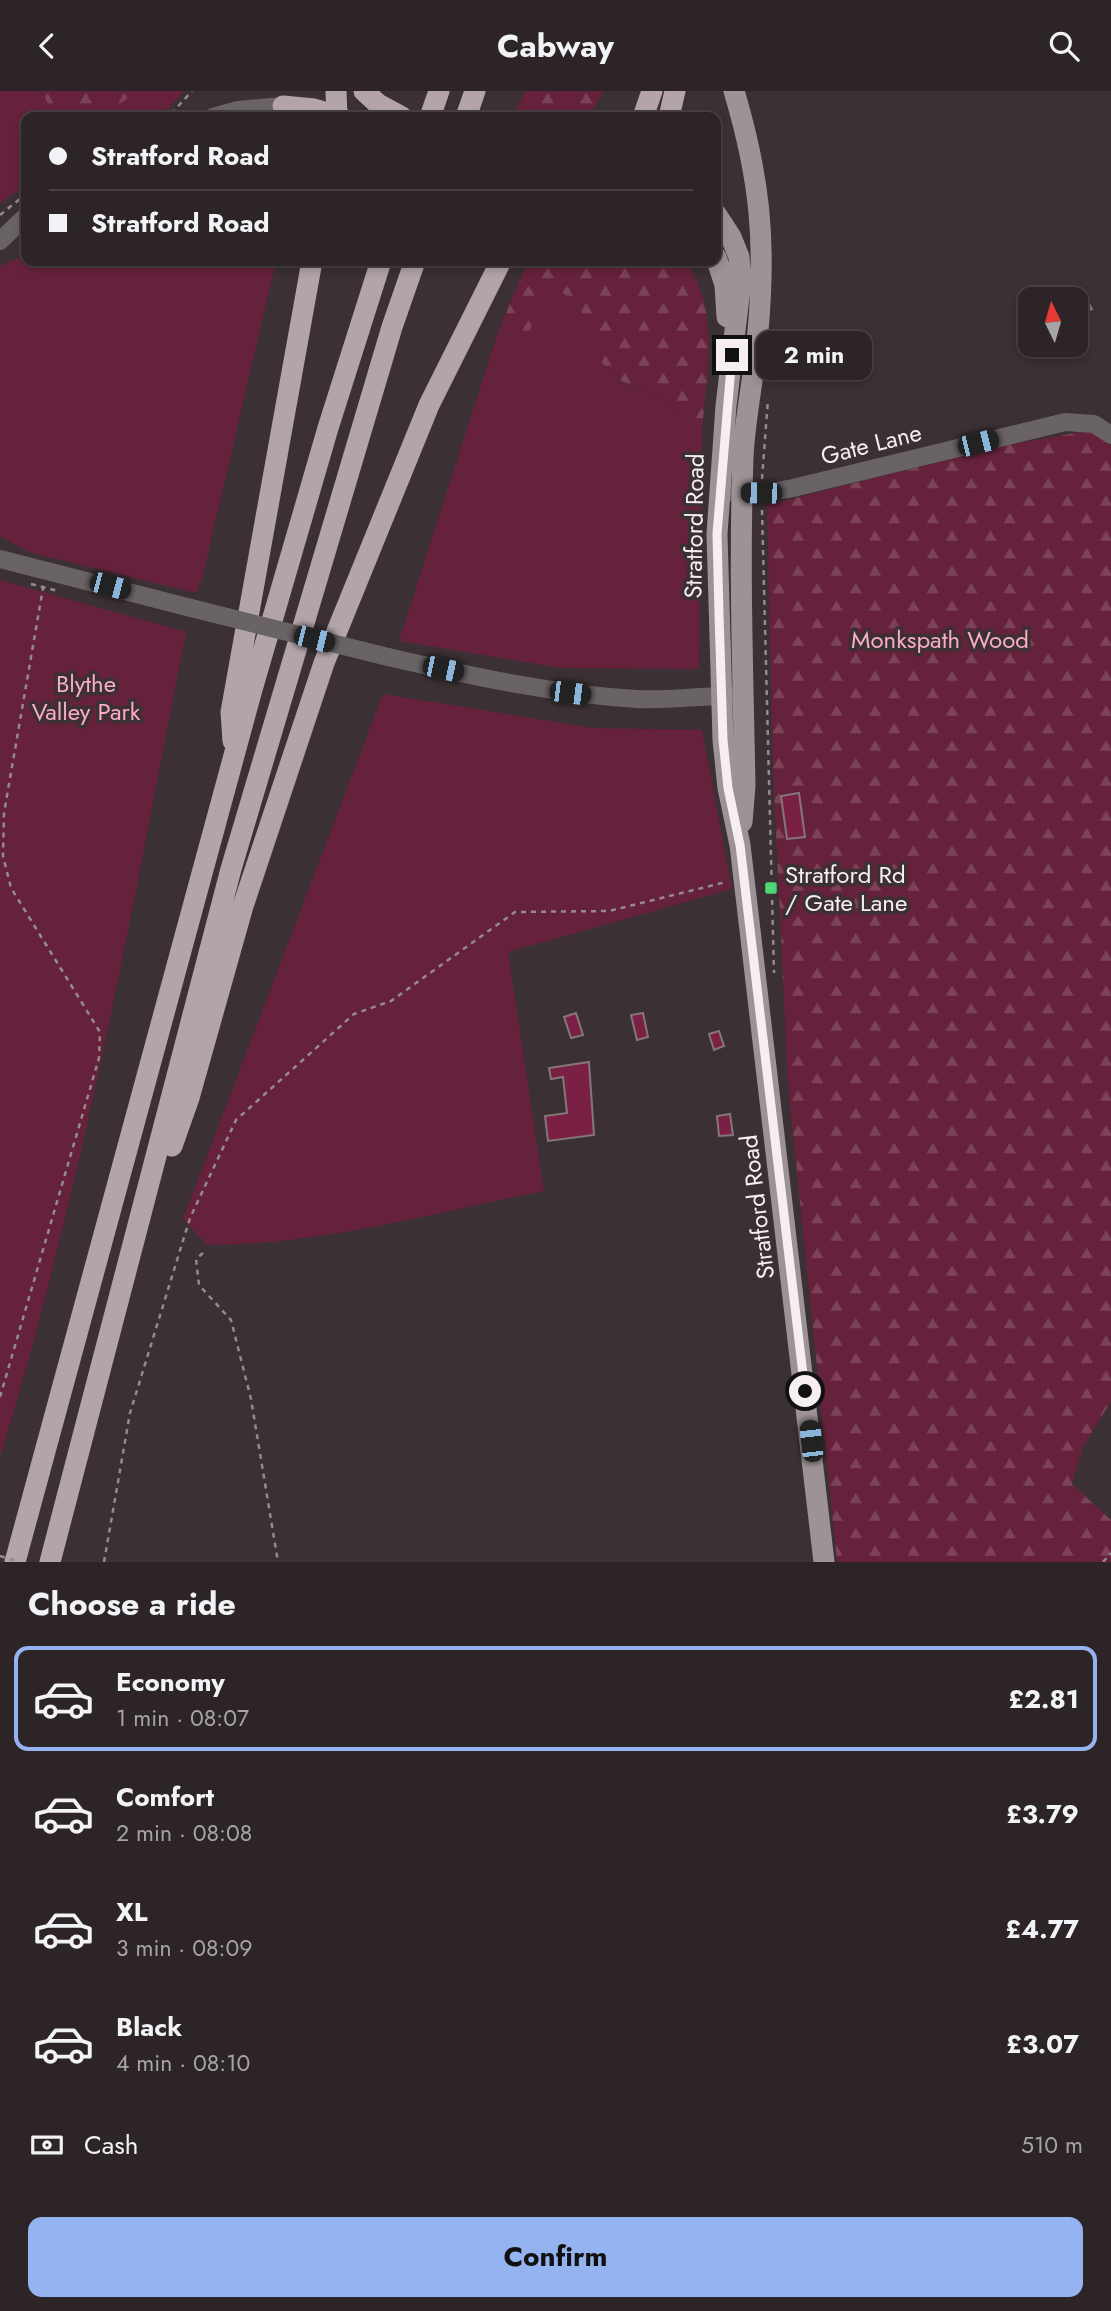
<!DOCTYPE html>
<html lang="en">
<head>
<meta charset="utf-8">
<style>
  body { margin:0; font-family:Jost,sans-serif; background:#383032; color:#f1f3f6; height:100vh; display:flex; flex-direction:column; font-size:26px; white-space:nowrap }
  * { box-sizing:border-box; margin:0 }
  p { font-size:23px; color:#a6a4a7 }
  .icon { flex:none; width:38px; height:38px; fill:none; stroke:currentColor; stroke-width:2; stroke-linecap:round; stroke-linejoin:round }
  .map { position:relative; height:1471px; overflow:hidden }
  .panel { display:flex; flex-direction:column; background:#2c2426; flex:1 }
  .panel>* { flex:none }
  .guide { position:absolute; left:21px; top:21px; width:700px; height:154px; border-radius:14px; box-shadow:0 4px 10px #0003,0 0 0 2px #484143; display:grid; align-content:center; height:154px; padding:0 28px; background:#2c2426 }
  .needle { width:46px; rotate:355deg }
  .buttons { position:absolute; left:1018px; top:196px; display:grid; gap:14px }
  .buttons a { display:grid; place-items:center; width:70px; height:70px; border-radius:14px; background:#2c2426; box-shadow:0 4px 10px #0003,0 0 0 2px #484143; font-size:35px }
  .end { position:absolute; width:32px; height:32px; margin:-16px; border:9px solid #f6eef0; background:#111; box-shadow:0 0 0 4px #111 }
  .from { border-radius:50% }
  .bubble { position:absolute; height:49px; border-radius:14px; background:#2c2426; box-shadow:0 4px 10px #0003,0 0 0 2px #484143; font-size:23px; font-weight:700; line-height:49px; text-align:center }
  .car { position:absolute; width:21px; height:42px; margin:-21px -10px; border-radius:9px; box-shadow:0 0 5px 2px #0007; background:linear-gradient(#222 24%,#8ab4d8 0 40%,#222 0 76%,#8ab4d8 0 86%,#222 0) }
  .guide b { display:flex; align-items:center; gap:24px; height:66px; font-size:26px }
  .guide b+b { border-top:2px solid #484143 }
  .guide i { width:18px; height:18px; background:#f1f3f6 }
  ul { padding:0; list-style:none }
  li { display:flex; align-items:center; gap:21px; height:105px; margin:0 14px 10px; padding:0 14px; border:4px solid transparent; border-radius:14px }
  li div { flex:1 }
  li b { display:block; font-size:26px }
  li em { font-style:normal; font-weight:700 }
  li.active { border-color:#95b2f1 }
  li>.icon { width:63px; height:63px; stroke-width:1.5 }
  h2 { padding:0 28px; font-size:32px; line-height:84px }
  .pay { display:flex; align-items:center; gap:18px; height:77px; padding:0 28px; font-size:26px }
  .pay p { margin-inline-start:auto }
  .cta { display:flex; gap:14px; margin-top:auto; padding:14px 28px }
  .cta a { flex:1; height:80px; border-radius:14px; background:#95b2f1; color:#111; font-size:28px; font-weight:700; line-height:80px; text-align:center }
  header { display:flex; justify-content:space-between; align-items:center; height:91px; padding:0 28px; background:#2c2426; font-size:32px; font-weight:700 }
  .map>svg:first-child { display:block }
  .green { fill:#66223c }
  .forest { fill:url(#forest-firs) }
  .building { fill:#7a2044; stroke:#84777a; stroke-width:2 }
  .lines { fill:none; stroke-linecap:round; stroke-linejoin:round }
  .path { stroke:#958b8e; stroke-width:2.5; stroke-dasharray:5 5; stroke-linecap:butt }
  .minor { stroke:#696365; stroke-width:18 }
  .major { stroke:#9d9295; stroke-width:21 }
  .highway { stroke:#b2a4a7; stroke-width:21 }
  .path-bridge { stroke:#958b8e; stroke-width:2.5; stroke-dasharray:5 5; stroke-linecap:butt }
  .minor-bridge { stroke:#696365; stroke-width:18 }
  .route { stroke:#f6eef0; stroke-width:9 }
  .poi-dot { fill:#4cd676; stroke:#3b3033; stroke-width:2.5 }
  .labels { text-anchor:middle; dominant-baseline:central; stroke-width:7; stroke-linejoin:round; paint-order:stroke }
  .street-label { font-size:24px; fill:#f6eef0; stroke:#3b3033 }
  .park-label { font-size:24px; fill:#f9acc3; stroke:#3b3033 }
  .poi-label { font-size:24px; fill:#f6eef0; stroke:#3b3033; text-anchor:start }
</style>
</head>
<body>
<header><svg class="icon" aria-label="back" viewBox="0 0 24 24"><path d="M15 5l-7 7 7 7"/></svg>Cabway<svg class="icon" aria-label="search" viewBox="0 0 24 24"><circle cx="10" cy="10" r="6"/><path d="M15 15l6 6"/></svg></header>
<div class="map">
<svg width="1111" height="1471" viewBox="0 0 1111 1471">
  <defs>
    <pattern id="forest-firs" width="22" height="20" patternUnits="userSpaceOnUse" patternTransform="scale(1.75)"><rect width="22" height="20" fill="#66223c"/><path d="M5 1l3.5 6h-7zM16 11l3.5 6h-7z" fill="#7c4258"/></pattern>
  </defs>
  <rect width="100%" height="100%" fill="#3b3033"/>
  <path class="green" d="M0,0H184L169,17L151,26H26V94L0,112Z
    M26,163V170H276L203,484L196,502L28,461L0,445V175Z
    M550,193C569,202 585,222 593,241C596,250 596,260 600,268C618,299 639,293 662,309C677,319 685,330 702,338L699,578L561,577L399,550L498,241L525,250Z
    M0,489L186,541C132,818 83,1096 0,1366Z
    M383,603L593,637L702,639L732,798L508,861L544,1100C434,1122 320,1154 207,1154L183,1128Z"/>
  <path class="forest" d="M42,0H134V3L100,26H54Z
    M525,0H603L589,26H513Z
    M536,170H684C721,215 707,285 702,338C685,330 677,319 662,309C639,292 619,299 600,268C596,260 596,250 593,242C585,222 569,203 550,194L525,250L498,241L524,179Z
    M1092,339L1111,355V1310L1083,1356L1072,1393L1111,1429V1471H837L788,994L773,678L767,414L1007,354Z"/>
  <path class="building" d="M1086,207L1092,218L1076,226V212Z
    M799,702L805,746L787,748L781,705Z
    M576,922L583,944L571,947L564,926Z
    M643,922L648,946L637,949L631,924Z
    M719,940L724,955L714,959L709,943Z
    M589,971L594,1044L548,1050L545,1025L567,1022L563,986L551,988L549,977Z
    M730,1023L733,1044L719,1045L717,1025Z"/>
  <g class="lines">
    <path class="path" d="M162,26L171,23L192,0
      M0,124L26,103
      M762,388L768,308
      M762,419L774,882
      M31,493L58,500
      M203,1162L196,1168L199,1194L231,1229L251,1308L278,1471
      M0,1306L99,967L100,941L11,797L3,765L4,722L43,497
      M104,1471L130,1322L190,1127L236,1029L354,923L391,910L515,821L609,820L726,791
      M1103,1471L1111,1462"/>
    <path class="minor" d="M213,26L238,19L283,15
      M0,150L26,125
      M720,401L761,403L793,397L1065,331L1094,333L1111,344
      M0,468L191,517
      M388,566C471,585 552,603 637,608C670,610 702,604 734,605"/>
    <path class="major" d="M734,0C760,87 766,150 758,240C755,282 745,324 743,366C739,476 743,585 745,695L742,731
      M716,123L731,146L739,166L741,189L726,315L717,443L723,649L728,697L740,754L824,1471
      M716,166L725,194L727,226"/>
    <path class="highway" d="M336,0L337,26
      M364,0L378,13L402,26
      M283,15L314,18L341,26
      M430,26L439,0
      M466,26L475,0
      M643,26L652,0
      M669,26L675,0
      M233,650L231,621L312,170
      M172,1055L189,1007L243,815L324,572L429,314L501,170
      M15,1471L251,602L328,337L381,170
      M50,1471L231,778L392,236L415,170"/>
    <path class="path-bridge" d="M0,1465L19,1471"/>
    <path class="minor-bridge" d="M191,517L388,566"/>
  </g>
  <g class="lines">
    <path class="route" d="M732,264L717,443L719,523L723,649L728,697L740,754L805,1300"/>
  </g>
  <rect class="poi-dot" x="764" y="790" width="14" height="14" rx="3.5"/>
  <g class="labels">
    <g class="street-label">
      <text transform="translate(871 353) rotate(-14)">Gate Lane</text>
      <text transform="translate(694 435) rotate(-89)">Stratford Road</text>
      <text transform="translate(757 1116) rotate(-97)">Stratford Road</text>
    </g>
    <g class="park-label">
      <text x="940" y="548">Monkspath Wood</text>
      <text x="86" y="592">Blythe<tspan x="86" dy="28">Valley Park</tspan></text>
    </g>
    <g class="poi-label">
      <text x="785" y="783">Stratford Rd<tspan x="785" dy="28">/ Gate Lane</tspan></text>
    </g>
  </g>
</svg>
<div class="buttons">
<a><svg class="needle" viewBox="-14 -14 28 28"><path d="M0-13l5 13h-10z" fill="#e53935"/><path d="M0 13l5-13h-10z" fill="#a6a4a7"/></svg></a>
</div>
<i class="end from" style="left:805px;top:1300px"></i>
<i class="end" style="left:732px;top:264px"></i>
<div class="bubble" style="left:756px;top:240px;width:116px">2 min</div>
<i class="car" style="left:978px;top:352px;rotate:76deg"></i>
<i class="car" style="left:761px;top:402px;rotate:271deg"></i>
<i class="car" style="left:110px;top:495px;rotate:105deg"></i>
<i class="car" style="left:314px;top:548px;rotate:104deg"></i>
<i class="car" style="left:443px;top:578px;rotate:102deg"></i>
<i class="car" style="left:570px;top:602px;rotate:97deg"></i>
<i class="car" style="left:811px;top:1350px;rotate:354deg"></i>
<div class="guide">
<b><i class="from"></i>Stratford Road</b>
<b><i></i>Stratford Road</b>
</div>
</div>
<section class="panel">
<h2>Choose a ride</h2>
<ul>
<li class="active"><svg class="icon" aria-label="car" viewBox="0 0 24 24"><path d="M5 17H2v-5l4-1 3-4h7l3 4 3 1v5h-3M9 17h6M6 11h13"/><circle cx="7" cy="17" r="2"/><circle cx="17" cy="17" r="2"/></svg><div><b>Economy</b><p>1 min · 08:07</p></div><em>£2.81</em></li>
<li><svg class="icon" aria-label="car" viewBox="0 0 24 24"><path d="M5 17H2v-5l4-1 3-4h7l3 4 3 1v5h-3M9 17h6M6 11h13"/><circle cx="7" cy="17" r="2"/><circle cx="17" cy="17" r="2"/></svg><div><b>Comfort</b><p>2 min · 08:08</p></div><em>£3.79</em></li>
<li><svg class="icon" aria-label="car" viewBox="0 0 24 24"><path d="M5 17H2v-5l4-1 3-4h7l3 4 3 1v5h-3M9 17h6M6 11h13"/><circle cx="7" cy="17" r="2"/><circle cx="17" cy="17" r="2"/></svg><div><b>XL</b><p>3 min · 08:09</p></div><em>£4.77</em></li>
<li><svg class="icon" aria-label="car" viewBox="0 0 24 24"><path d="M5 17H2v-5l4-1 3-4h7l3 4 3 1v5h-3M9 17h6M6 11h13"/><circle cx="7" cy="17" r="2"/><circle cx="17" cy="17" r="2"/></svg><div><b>Black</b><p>4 min · 08:10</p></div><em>£3.07</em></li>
</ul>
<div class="pay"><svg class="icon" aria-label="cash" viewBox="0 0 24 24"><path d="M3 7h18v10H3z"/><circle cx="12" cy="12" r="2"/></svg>Cash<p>510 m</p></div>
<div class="cta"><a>Confirm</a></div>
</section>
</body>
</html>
